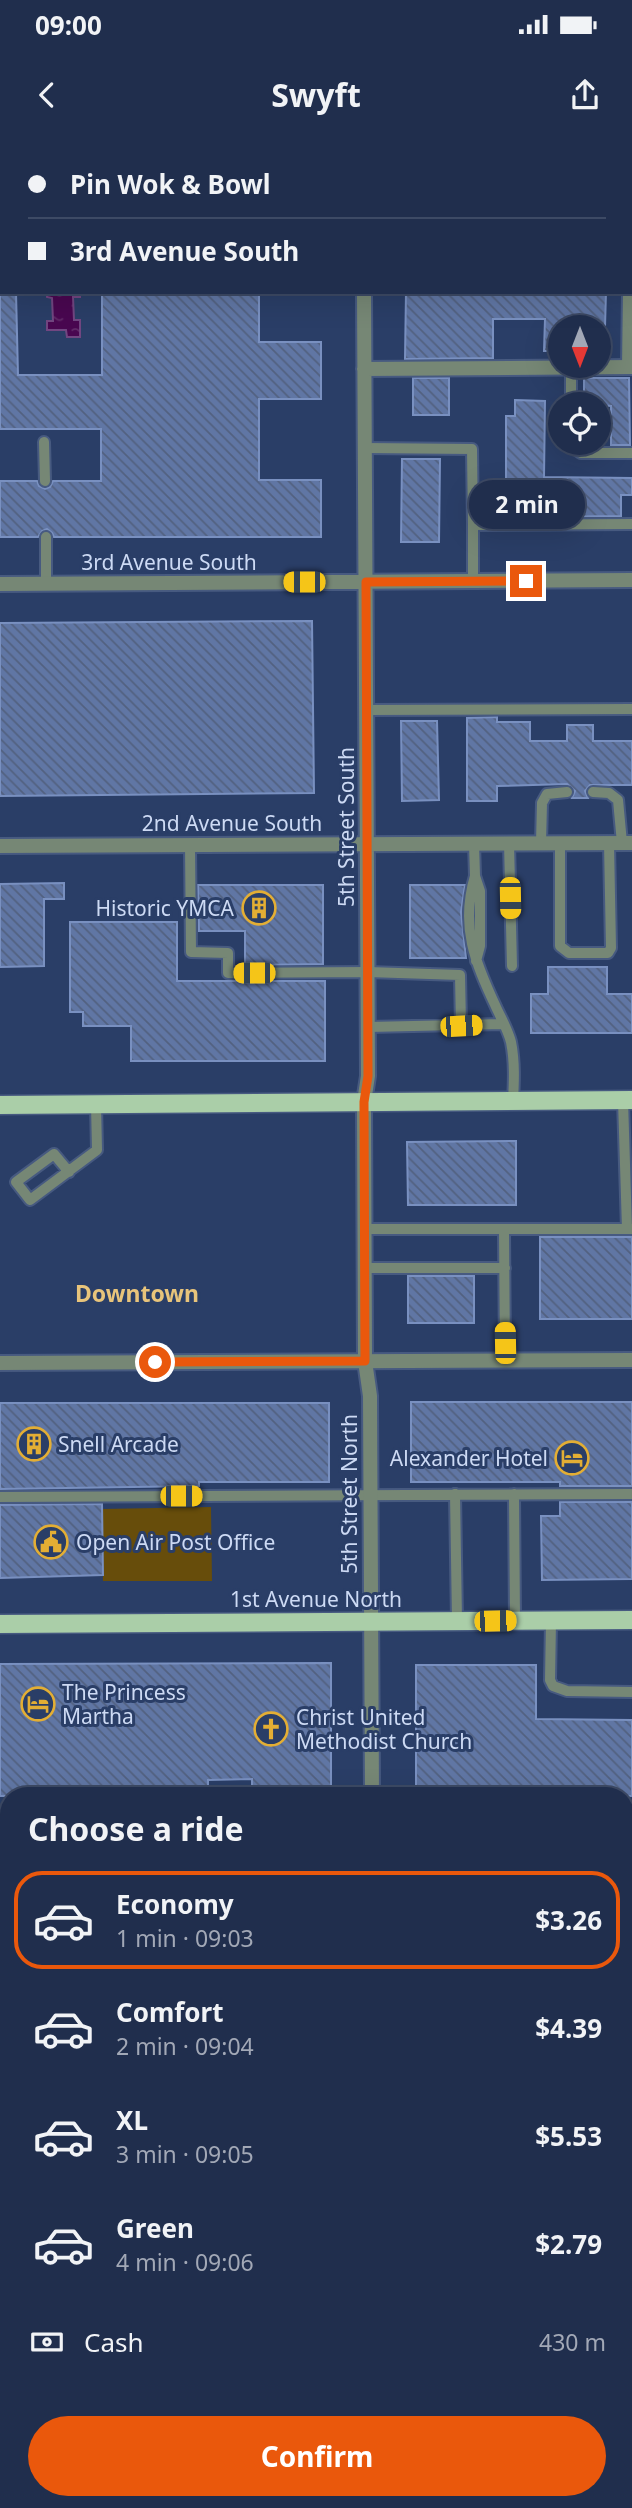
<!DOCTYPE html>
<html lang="en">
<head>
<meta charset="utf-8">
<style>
  body { margin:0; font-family:"Noto Sans",sans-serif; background:#283654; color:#f1f3f6; height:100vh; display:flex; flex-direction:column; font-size:26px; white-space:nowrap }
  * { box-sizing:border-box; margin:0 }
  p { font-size:23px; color:#a2a8b6 }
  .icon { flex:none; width:38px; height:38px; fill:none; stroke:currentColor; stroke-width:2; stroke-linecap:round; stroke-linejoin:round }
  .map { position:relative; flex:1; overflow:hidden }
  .side { position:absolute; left:0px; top:1647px; width:634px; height:723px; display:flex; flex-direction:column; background:#202e4d; border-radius:28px 28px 0 0; box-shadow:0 7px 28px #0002,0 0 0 2px #3d4a65 }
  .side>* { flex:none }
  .banner { position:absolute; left:0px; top:0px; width:634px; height:154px; box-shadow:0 7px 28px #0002,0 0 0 2px #3d4a65; display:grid; align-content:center; height:154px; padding:0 28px; background:#202e4d }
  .needle { width:46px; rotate:180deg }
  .controls { position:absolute; left:548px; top:175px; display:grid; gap:14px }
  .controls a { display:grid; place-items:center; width:63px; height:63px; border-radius:50%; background:#202e4d; box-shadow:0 7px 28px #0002,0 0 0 2px #3d4a65; font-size:35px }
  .end { position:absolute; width:32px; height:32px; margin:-16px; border:9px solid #ea580c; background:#fff; box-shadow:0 0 0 4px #fff }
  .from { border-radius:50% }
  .bubble { position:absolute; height:49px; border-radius:24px; background:#202e4d; box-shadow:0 7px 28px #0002,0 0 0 2px #3d4a65; font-size:23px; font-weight:700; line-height:49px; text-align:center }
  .car { position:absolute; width:21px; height:42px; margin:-21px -10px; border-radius:9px; box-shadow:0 0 5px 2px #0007; background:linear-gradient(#f5c518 24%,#345 0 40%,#f5c518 0 76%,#345 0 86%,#f5c518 0) }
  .banner b { display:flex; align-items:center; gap:24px; height:66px; font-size:26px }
  .banner b+b { border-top:2px solid #3d4a65 }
  .banner i { width:18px; height:18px; background:#f1f3f6 }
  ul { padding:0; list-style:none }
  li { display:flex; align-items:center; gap:21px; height:98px; margin:0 14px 10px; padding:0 14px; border:4px solid transparent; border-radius:28px }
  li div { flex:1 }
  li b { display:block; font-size:26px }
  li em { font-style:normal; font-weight:700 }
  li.on { border-color:#ea580c }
  li>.icon { width:63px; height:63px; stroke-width:1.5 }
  h2 { padding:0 28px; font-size:32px; line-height:84px }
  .pay { display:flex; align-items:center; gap:18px; height:77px; padding:0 28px; font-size:26px }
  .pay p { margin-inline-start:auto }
  .button { display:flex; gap:14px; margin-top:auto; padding:14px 28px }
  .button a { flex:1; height:80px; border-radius:42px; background:#ea580c; color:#fff; font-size:28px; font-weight:700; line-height:80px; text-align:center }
  .status { display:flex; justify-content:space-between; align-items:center; height:49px; padding:0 35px; background:#202e4d; direction:ltr }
  .status svg { height:19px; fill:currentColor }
  header { display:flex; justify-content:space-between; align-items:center; height:91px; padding:0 28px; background:#202e4d; font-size:32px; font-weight:700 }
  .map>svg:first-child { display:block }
  .green { fill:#674d0b }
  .park { fill:url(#park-dots) }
  .water { fill:url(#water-ripples); stroke:#714681; stroke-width:2 }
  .building { fill:url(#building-back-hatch); stroke:#7990c0; stroke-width:2 }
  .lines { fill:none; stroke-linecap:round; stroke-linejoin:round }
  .service-casing { stroke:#475a80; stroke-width:14 }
  .minor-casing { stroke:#475a80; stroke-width:18 }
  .tertiary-casing { stroke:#475a80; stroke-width:18 }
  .primary-casing { stroke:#475a80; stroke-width:21 }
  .service { stroke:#768775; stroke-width:10 }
  .minor { stroke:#768775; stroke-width:14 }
  .tertiary { stroke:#768775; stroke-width:14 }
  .primary { stroke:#aacea8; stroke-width:18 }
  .route { stroke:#ea580c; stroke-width:9 }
  .labels { text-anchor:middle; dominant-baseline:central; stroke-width:6; stroke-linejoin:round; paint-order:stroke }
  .street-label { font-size:21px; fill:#cddaf4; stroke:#2a3e67 }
  .poi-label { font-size:21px; fill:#cddaf4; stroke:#2a3e67; text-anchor:start }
  .neighbourhood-label { font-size:23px; font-weight:bold; fill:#e8c47b; stroke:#2a3e67 }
</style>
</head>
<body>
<div class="status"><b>09:00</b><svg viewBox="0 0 49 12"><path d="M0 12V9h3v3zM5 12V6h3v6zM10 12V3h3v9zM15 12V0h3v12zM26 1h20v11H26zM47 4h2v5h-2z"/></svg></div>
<header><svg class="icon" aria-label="back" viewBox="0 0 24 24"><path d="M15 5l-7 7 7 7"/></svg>Swyft<svg class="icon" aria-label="share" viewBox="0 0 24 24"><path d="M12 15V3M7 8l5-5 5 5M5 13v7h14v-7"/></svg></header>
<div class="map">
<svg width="632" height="2368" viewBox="0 0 632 2368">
  <defs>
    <pattern id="park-dots" width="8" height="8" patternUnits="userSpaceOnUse" patternTransform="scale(1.75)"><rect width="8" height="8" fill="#674d0b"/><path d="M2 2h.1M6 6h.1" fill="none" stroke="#7c662f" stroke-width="1.8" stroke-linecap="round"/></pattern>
    <pattern id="water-ripples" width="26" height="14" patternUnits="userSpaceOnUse" patternTransform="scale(1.75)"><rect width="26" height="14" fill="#490750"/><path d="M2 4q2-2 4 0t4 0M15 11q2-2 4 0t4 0" fill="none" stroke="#622b6a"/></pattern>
    <pattern id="building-back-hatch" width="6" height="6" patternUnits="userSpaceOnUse" patternTransform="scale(1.75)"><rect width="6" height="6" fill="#6076a4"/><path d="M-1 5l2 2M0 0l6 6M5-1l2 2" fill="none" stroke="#526180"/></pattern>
  </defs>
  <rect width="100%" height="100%" fill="#2a3e67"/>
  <path class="green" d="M211,1367L212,1441H103L102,1369Z"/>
  <path class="park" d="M632,1987V2128L625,2147V1992Z
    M625,2354L632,2360V2368H590L582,2361H625Z
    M287,2361H570L577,2368H302Z"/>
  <path class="water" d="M47,152H80V157H73L74,180H80V197H67L66,190H47V181H53L52,158L47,157Z
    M632,2128V2360L625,2354V2147Z"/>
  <path class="building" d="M0,152H16L18,235H102V152H259V202H321V259H259V340H321V397H54L52,393L47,389L42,391L38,397H0V341H37L39,346L45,349L50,347L53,341H101V289H0Z
    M406,152H606L605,187H560V211H544L545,179H493V218L405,219Z
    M413,238H449V275H413Z
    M584,238H629L630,305H611V266L584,264Z
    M515,260L545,261L544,337L632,338V355H621V376L522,377V354H506V276H515Z
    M402,319H440L439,402H401Z
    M312,481L314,653L0,656V483Z
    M497,577V582H530V601H567V585H593V601H632V645H590L585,651L588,658H572L575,651L567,644L497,646V661H467V578Z
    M401,581H437L439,660L402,661Z
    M64,743V759H44V826L0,827V744Z
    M198,745H323V824L245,825V791H199Z
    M410,745H465L461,772L466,818H410Z
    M70,782H177V841H325V921H131V886H83V872H70Z
    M548,827H607V854H632V893H531V854H548Z
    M516,1001V1065H408L407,1002Z
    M540,1097H632V1179H540Z
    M408,1136H474V1183H408Z
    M411,1262H632V1346H560V1342H411Z
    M0,1263H329V1342H199V1346L0,1349Z
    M560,1362H632V1439L542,1440L541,1376H560Z
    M102,1364L103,1435L0,1438V1365Z
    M331,1523V1656H252V1639L208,1640V1656H0V1524Z
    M416,1525H536V1579L632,1580V1656H416Z"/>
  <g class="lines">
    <defs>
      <path id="service" d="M627,227L628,152
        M571,228V264
        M44,302L45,341
        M573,303L574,308L581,313H632
        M365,308L472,309L473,385
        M46,397V443
        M473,441V385L632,384
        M366,570L632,569
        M593,652L609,653L618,660L622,703
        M474,703L475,736L480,751V806L476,821
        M509,703L512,826
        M541,703L542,663L547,654L567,652
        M560,703V806L569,813H608L611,808L609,703
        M190,705L191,812L228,813V833L368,832L460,835L461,886
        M475,736C460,787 475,822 496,867C501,878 508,890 511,902C515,922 514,942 513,962
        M368,887L503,884
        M623,960L627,1089
        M69,1032L54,1014L16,1042L30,1060L97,1010L96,964
        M365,1089H632
        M504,1090L505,1220
        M365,1128H505
        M455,1354L457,1481
        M514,1354L515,1481
        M0,1357L632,1354
        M551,1481L550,1540L553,1546L567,1551L632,1552
        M0,1695H9
        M0,2118H9
        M27,2361V2368
        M445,2361V2368
        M499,2361V2368
        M550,2361V2368"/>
      <path id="minor" d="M363,0V2
        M364,152L368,936L364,962L365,1221L370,1256L372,1656
        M364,229L632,227
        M0,444L632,440
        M0,706L632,703
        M625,1862L632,1856
        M0,1909H9
        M0,2327H9
        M264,2361L279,2368
        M254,2368L255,2361"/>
      <path id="tertiary" d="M0,22H2
        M0,1223L632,1220"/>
      <path id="primary" d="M0,965L632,960
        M0,1484L632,1480"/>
    </defs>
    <use href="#service" class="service-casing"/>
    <use href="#minor" class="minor-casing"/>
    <use href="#tertiary" class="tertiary-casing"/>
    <use href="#primary" class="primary-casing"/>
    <use href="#service" class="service"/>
    <use href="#minor" class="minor"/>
    <use href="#tertiary" class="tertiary"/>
    <use href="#primary" class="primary"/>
  </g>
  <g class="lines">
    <path class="route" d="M155,1222L365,1221L364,962L368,936L366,442L526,441"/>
  </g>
  <defs>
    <symbol id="building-ring" viewBox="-11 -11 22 22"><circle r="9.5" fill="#2a3e67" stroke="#e3ae34" stroke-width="1.5"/><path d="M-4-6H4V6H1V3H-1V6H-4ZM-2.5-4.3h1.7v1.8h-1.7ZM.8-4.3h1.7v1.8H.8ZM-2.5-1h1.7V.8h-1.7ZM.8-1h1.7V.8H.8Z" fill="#e3ae34"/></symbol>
    <symbol id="hotel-ring" viewBox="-11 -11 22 22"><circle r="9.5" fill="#2a3e67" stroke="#e3ae34" stroke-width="1.5"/><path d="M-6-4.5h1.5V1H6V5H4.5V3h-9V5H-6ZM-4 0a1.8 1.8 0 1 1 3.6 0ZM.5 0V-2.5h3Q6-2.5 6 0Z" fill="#e3ae34"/></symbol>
    <symbol id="civic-ring" viewBox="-11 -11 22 22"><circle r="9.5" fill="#2a3e67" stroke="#e3ae34" stroke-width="1.5"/><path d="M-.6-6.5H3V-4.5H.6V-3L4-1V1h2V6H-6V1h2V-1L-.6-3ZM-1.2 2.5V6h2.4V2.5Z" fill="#e3ae34"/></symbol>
    <symbol id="church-ring" viewBox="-11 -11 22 22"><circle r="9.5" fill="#2a3e67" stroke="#e3ae34" stroke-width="1.5"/><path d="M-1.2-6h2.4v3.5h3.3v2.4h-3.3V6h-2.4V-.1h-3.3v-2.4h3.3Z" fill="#e3ae34"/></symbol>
  </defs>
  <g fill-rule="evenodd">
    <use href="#building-ring" x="240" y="749" width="38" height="38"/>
    <use href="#building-ring" x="15" y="1285" width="38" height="38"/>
    <use href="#hotel-ring" x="553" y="1299" width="38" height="38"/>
    <use href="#civic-ring" x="32" y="1383" width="38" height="38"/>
    <use href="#hotel-ring" x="19" y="1545" width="38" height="38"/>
    <use href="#church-ring" x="252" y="1570" width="38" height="38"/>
  </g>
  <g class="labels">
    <g class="street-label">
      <text x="169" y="422">3rd Avenue South</text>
      <text x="232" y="683">2nd Avenue South</text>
      <text transform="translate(346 687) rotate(-90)">5th Street South</text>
      <text transform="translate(349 1354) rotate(-90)">5th Street North</text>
      <text x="316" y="1459">1st Avenue North</text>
    </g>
    <g class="poi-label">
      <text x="234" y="768" text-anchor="end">Historic YMCA</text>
      <text x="58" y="1304">Snell Arcade</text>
      <text x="548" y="1318" text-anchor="end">Alexander Hotel</text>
      <text x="76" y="1402">Open Air Post Office</text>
      <text x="62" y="1552">The Princess<tspan x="62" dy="24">Martha</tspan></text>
      <text x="296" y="1577">Christ United<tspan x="296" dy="24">Methodist Church</tspan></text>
    </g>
    <g class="neighbourhood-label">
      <text x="137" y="1153">Downtown</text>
    </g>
  </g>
</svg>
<div class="controls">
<a><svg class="needle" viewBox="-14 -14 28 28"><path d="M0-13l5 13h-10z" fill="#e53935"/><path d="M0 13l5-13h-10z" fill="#a2a8b6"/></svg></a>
<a><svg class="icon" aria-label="locate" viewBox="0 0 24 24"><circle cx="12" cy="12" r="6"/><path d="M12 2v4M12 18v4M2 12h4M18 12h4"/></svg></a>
</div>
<i class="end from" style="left:155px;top:1222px"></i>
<i class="end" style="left:526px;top:441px"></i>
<div class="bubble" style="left:469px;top:340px;width:116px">2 min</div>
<i class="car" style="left:304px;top:442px;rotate:270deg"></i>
<i class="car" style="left:510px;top:758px;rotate:179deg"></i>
<i class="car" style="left:254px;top:833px;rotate:270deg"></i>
<i class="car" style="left:461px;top:886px;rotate:87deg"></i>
<i class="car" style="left:505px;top:1203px;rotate:359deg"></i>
<i class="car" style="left:181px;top:1356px;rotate:90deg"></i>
<i class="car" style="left:495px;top:1481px;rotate:89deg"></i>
<div class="banner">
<b><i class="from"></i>Pin Wok &amp; Bowl</b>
<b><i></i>3rd Avenue South</b>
</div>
<section class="side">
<h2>Choose a ride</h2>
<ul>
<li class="on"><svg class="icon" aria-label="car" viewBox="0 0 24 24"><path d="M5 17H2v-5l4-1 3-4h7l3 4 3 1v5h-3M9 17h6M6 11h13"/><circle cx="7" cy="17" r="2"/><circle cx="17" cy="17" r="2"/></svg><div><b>Economy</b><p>1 min · 09:03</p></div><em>$3.26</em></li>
<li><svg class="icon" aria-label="car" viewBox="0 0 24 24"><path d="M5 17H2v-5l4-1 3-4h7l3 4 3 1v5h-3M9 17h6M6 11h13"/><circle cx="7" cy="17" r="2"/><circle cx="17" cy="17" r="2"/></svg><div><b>Comfort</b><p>2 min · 09:04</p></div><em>$4.39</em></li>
<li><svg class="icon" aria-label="car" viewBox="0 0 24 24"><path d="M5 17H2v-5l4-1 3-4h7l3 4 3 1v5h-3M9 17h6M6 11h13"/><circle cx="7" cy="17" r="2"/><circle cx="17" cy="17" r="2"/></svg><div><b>XL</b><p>3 min · 09:05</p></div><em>$5.53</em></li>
<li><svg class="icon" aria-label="car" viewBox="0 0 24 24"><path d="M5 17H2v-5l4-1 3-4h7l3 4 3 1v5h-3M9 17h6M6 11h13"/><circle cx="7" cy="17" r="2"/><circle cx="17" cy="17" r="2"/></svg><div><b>Green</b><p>4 min · 09:06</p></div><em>$2.79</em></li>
</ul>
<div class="pay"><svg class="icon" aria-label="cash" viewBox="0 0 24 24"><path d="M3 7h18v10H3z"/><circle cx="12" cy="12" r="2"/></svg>Cash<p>430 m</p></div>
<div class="button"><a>Confirm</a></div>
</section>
</div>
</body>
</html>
